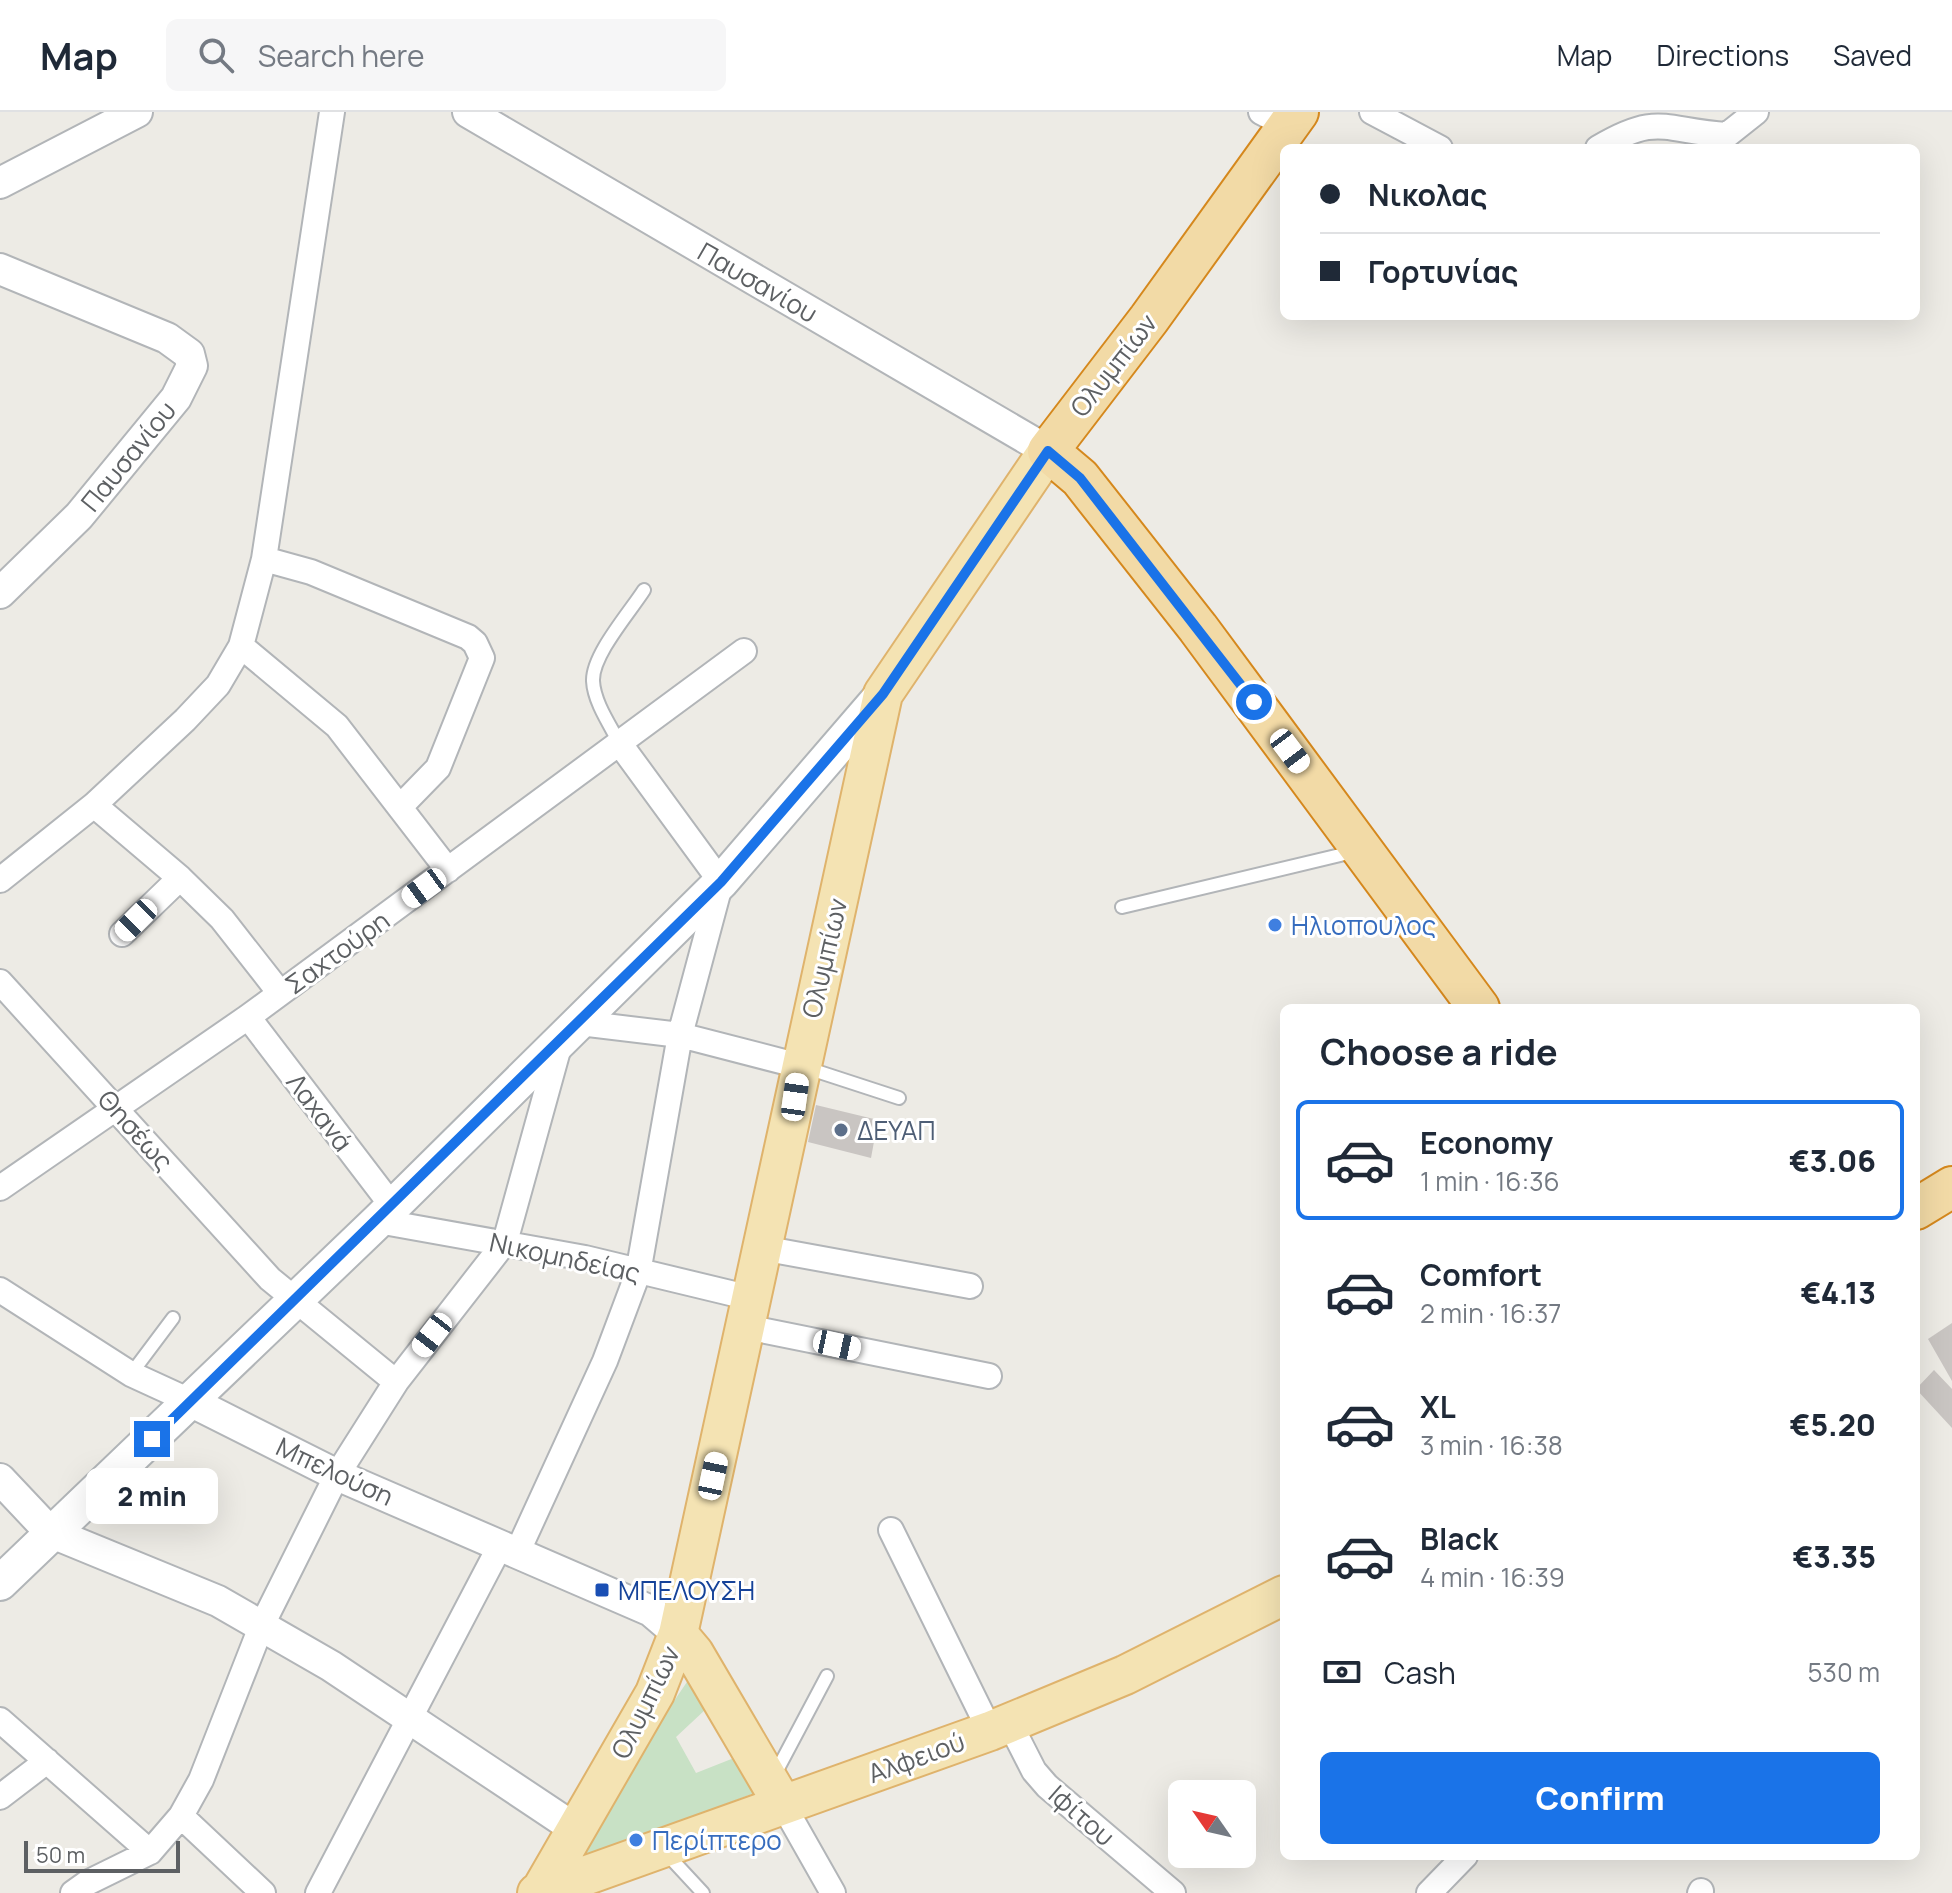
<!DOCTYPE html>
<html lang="en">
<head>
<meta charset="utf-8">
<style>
  body { margin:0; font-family:Manrope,sans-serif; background:#f6f6f7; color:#1f2937; height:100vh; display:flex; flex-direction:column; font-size:30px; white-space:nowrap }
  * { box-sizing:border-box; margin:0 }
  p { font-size:26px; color:#747a83 }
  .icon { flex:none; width:44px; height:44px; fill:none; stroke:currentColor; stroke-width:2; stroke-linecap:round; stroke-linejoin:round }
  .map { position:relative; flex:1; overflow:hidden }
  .sheet { position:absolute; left:1280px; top:892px; width:640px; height:856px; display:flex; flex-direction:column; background:#fff; border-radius:12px; box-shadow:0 8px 32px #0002 }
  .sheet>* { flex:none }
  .top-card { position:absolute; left:1280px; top:32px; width:640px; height:176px; border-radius:12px; box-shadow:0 8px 32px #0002; display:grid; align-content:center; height:176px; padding:0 40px; background:#fff }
  .needle { width:52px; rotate:304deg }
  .controls { position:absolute; left:1168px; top:1668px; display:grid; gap:16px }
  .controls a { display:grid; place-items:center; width:88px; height:88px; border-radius:12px; background:#fff; box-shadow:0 8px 32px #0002; font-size:40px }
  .scale { position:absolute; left:24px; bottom:20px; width:156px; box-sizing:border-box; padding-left:8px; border:4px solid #5d6063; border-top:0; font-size:22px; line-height:28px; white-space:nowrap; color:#5d6063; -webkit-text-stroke:6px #fff; paint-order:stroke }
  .end { position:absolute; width:36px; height:36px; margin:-18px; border:10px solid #1a73e8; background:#fff; box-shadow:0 0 0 4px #fff }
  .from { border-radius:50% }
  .bubble { position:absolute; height:56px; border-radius:12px; background:#fff; box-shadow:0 8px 32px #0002; font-size:26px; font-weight:800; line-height:56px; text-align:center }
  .car { position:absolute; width:24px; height:48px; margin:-24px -12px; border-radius:10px; box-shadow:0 0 6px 2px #0007; background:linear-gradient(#fff 24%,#345 0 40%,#fff 0 76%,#345 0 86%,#fff 0) }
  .top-card b { display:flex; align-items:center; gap:28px; height:76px; font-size:30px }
  .top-card b+b { border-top:2px solid #e0e1e3 }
  .top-card i { width:20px; height:20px; background:#1f2937 }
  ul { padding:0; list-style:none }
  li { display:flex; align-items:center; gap:24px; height:120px; margin:0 16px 12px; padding:0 24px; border:4px solid transparent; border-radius:12px }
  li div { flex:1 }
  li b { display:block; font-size:30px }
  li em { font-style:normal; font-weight:800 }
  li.selected { border-color:#1a73e8 }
  li>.icon { width:72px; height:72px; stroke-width:1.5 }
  h2 { padding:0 40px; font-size:36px; line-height:96px }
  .pay { display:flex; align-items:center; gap:20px; height:88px; padding:0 40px; font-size:30px }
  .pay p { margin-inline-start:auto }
  .cta { display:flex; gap:16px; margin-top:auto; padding:16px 40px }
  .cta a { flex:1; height:92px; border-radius:12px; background:#1a73e8; color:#fff; font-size:32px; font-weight:800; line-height:92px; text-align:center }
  header { display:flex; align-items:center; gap:48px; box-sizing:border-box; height:112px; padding:0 40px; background:#fff; border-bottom:2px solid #e0e1e3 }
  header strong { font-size:38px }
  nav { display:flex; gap:44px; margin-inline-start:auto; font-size:28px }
  .search { width:560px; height:72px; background:#f6f6f7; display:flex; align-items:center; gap:20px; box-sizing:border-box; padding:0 28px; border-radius:12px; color:#747a83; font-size:30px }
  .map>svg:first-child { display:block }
  .green { fill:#c8e1c5 }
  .building { fill:#c9c5c2 }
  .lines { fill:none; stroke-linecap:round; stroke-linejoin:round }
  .service-casing { stroke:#b2b5b8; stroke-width:16 }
  .minor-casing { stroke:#b2b5b8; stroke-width:28 }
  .tertiary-casing { stroke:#b2b5b8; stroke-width:34 }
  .secondary-casing { stroke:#b1b5b8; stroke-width:38 }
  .primary-casing { stroke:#dfb36c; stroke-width:42 }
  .trunk-casing { stroke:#d5881d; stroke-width:44 }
  .service { stroke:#fff; stroke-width:12 }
  .minor { stroke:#fff; stroke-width:24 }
  .tertiary { stroke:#fff; stroke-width:30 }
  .secondary { stroke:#fff; stroke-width:34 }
  .primary { stroke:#f4e3b3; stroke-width:38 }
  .trunk { stroke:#f2daa6; stroke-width:40 }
  .route { stroke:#1a73e8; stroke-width:10 }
  .shop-dot { fill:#3f7fe0; stroke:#fff; stroke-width:3 }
  .service-dot { fill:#5c6f8a; stroke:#fff; stroke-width:3 }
  .transit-dot { fill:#1a4fb4; stroke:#fff; stroke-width:3 }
  .labels { text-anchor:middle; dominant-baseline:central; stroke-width:6; stroke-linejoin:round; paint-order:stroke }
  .street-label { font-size:26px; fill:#5d6063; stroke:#fff }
  .shop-label { font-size:26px; fill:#366cbe; stroke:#fff; text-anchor:start }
  .service-label { font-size:26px; fill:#4e5e75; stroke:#fff; text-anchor:start }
  .transit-label { font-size:26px; fill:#164399; stroke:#fff; text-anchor:start }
</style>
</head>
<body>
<header>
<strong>Map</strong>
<div class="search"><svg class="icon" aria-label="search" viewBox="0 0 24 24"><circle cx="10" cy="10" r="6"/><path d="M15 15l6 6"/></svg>Search here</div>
<nav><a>Map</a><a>Directions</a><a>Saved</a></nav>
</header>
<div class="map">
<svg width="1952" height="1781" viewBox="0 0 1952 1781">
  <rect width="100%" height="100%" fill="#edebe5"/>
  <path class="green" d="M689,1567L706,1597L676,1625L696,1661L739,1644L757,1680L562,1754Z"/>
  <path class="building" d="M816,993L878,1008L871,1046L808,1030Z
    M1952,1211V1269L1928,1227Z
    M1934,1258L1952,1277V1316L1916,1277Z"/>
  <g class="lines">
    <defs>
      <path id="service" d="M620,632C610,613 594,590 593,569C592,543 630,500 644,478
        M1122,795L1357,739
        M807,956L899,986
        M131,1262L173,1206
        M774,1664L827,1564
        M664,1739L703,1781"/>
      <path id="minor" d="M1261,0L1286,13
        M1372,0L1440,36
        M1598,36C1659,0 1663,19 1727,23L1756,0
        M264,447L311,460L468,525L475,531L482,546L438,656L400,695
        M241,534L337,614L448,758
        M94,693L180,766
        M0,768L94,693L185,608L218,573L241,534L264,447L332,0
        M122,822L180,766L222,807L280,881
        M0,870L270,1167L396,1270
        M248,905L393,1095
        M580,911L680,923L800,954
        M0,1076L248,905L744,539
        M378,1109L585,1146L751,1186
        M762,1136L970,1174
        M0,1178L131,1262L192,1290
        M746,1215L989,1264
        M891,1418L990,1619
        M517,1441L605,1249L638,1161L680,923L721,770L620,632
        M0,1608L150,1740
        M1009,1610L1034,1659L1047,1674L1173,1781
        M0,1685L47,1649
        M782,1691L833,1781
        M181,1704L263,1781
        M73,1781L87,1771L150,1740L181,1704L201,1668L261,1515L337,1363L396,1270L505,1130L560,931
        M318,1781L500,1434
        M1429,1781L1465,1744
        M1700,1781L1701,1779"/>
      <path id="tertiary" d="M468,0L1048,339
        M0,71L137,0
        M0,157L167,226L189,242L192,254L176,286L79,404L0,481
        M192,1290L337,1363L651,1499L678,1522
        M0,1367L50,1420L218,1489L331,1554L577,1718"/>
      <path id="secondary" d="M0,1471L378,1109L721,770L883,582"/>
      <path id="primary" d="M678,1522L694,1541L782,1691
        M540,1780L655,1581L678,1522L883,582L1048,339
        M537,1781L990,1619L1125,1563L1284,1483"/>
      <path id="trunk" d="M1298,0L1149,207L1048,339L1080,366L1198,516L1479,896
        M1916,1097L1952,1075"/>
    </defs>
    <use href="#service" class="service-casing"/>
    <use href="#minor" class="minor-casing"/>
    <use href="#tertiary" class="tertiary-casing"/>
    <use href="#secondary" class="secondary-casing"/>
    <use href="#primary" class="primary-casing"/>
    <use href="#trunk" class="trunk-casing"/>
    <use href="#service" class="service"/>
    <use href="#minor" class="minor"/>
    <use href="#tertiary" class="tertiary"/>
    <use href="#secondary" class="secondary"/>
    <use href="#primary" class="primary"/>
    <use href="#trunk" class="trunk"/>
  </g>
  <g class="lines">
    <path class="route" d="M152,1327L721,770L883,582L1048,339L1080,366L1254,590"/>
  </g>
  <g class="shop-dot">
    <circle cx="1275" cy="813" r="8"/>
    <circle cx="636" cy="1728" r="8"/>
  </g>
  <circle class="service-dot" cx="841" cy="1018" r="8"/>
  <rect class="transit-dot" x="594" y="1470" width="16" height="16" rx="4"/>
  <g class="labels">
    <g class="street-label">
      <text transform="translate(758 170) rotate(30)">Παυσανίου</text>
      <text transform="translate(1113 253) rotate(-52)">Ολυμπίων</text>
      <text transform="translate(128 344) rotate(-51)">Παυσανίου</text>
      <text transform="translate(337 840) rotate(-36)">Σαχτούρη</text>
      <text transform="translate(824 846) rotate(-77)">Ολυμπίων</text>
      <text transform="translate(320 1000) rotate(53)">Λαχανά</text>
      <text transform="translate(136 1018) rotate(48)">Θησέως</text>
      <text transform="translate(565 1145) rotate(12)">Νικομηδείας</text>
      <text transform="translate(335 1359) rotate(25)">Μπελούση</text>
      <text transform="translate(645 1590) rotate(-64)">Ολυμπίων</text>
      <text transform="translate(916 1645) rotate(-20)">Αλφειού</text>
      <text transform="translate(1082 1703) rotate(41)">Ιφίτου</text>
    </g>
    <g class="shop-label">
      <text x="1291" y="813">Ηλιοπουλος</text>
      <text x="652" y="1728">Περίπτερο</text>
    </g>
    <g class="service-label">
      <text x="857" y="1018">ΔΕΥΑΠ</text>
    </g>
    <g class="transit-label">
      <text x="618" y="1478">ΜΠΕΛΟΥΣΗ</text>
    </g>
  </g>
</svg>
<div class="controls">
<a><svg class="needle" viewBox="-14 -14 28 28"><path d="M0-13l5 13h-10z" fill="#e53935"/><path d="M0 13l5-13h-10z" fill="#747a83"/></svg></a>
</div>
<div class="scale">50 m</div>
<i class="end from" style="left:1254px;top:590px"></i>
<i class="end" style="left:152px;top:1327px"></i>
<div class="bubble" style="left:86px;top:1356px;width:132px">2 min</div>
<i class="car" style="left:1290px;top:639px;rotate:143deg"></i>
<i class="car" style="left:424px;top:776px;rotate:234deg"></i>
<i class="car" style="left:136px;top:808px;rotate:225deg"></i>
<i class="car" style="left:795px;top:985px;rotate:8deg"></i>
<i class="car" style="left:432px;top:1223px;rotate:218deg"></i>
<i class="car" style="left:837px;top:1233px;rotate:102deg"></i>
<i class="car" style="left:713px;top:1364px;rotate:12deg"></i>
<div class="top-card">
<b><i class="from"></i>Νικολας</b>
<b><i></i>Γορτυνίας</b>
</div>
<section class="sheet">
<h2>Choose a ride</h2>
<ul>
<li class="selected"><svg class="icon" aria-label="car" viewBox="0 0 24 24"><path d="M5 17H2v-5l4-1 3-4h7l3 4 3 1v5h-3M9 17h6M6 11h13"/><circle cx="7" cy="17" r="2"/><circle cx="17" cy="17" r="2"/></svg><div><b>Economy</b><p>1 min · 16:36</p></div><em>€3.06</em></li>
<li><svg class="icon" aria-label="car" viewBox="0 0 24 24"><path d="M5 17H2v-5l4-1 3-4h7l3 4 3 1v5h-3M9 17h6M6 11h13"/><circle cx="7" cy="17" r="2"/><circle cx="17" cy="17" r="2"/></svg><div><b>Comfort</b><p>2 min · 16:37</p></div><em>€4.13</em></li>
<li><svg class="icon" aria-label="car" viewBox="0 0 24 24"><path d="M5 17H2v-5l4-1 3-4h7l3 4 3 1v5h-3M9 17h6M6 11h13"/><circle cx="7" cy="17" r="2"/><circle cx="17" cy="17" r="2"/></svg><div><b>XL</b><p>3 min · 16:38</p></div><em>€5.20</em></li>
<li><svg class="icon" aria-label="car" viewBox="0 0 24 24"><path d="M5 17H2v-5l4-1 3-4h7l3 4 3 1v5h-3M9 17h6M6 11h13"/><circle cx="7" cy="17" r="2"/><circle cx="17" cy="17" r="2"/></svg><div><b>Black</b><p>4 min · 16:39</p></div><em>€3.35</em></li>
</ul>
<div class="pay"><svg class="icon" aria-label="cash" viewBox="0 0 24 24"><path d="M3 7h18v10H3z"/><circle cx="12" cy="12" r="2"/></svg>Cash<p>530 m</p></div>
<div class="cta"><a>Confirm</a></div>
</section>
</div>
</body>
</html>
